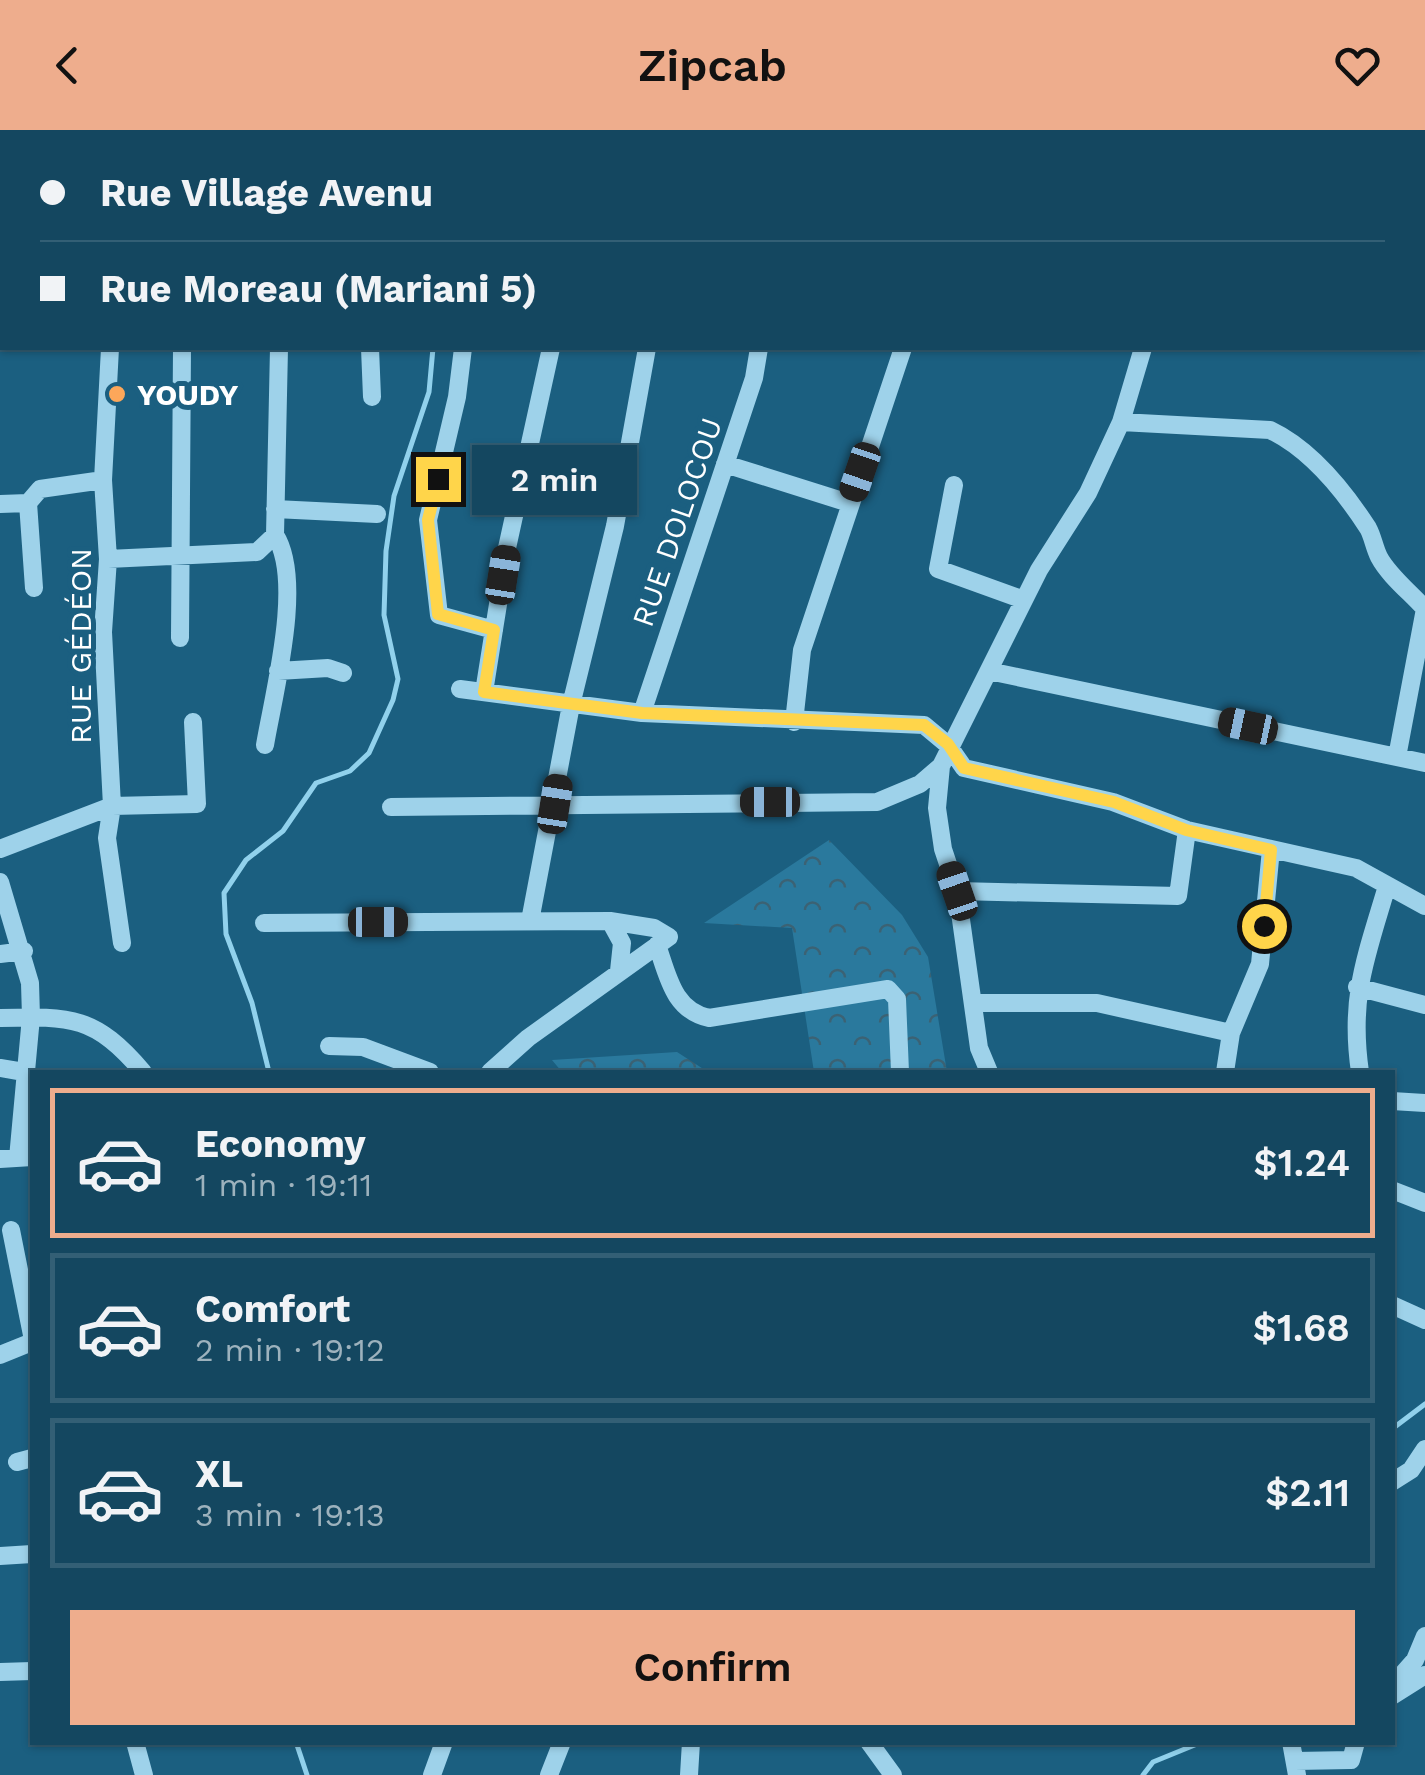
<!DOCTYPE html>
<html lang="en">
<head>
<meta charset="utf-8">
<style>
  body { margin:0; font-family:"Work Sans",sans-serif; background:#1d4e66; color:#f1f3f6; height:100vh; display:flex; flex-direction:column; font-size:38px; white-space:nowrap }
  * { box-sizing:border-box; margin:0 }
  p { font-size:32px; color:#9db2bd }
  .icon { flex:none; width:55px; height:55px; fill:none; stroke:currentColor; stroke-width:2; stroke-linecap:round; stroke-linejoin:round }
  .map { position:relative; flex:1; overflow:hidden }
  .side { position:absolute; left:30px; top:940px; width:1365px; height:675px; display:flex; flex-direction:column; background:#144760; border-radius:0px; box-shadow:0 2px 8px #0004,0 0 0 2px #335f75 }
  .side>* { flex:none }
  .hud { position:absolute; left:0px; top:0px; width:1425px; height:220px; box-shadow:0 2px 8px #0004,0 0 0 2px #335f75; display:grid; align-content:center; height:220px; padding:0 40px; background:#144760 }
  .end { position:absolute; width:45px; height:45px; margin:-22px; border:12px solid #ffd54a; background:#111; box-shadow:0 0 0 5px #111 }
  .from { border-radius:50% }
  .bubble { position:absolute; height:70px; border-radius:0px; background:#144760; box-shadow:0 2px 8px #0004,0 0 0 2px #335f75; font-size:32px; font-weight:600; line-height:70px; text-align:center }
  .car { position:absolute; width:30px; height:60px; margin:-30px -15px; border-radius:12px; box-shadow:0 0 8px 2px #0007; background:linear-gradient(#222 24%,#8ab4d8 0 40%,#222 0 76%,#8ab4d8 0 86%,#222 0) }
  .hud b { display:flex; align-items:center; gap:35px; height:95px; font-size:38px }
  .hud b+b { border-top:2px solid #335f75 }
  .hud i { width:25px; height:25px; background:#f1f3f6 }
  ul { padding:18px 0 0; list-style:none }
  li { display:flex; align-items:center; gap:30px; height:150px; margin:0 20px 15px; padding:0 20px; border:5px solid #335f75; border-radius:0px }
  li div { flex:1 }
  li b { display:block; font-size:38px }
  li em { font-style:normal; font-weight:600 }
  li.selected { border-color:#eead8d }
  li>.icon { width:90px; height:90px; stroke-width:1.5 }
  .action { display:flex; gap:20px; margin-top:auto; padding:20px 40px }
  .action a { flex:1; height:115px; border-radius:0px; background:#eead8d; color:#111; font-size:40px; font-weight:600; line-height:115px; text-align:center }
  header { display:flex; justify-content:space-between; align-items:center; height:130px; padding:0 40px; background:#eead8d; color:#111; font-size:45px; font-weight:600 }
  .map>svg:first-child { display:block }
  .forest { fill:url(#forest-crowns) }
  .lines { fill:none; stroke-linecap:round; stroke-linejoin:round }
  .stream { stroke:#91d1ec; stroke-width:5 }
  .minor { stroke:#9ed2ea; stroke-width:18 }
  .route { stroke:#ffd54a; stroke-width:12 }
  .poi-dot { fill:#fca75a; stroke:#1b5f80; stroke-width:4 }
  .labels { text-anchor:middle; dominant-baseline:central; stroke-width:10; stroke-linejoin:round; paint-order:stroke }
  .poi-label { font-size:30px; font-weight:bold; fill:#fff; stroke:#1b5f80; text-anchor:start }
  .street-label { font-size:30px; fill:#fff; stroke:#1b5f80 }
</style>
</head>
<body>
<header><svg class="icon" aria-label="back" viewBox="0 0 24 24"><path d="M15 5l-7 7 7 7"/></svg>Zipcab<svg class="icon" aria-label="heart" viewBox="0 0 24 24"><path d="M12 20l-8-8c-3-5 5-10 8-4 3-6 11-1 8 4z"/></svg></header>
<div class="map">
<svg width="1425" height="1645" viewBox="0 0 1425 1645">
  <defs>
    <pattern id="forest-crowns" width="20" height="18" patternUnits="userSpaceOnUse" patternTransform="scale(2.5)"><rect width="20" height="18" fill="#2a799d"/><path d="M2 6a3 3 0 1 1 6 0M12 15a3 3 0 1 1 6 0" fill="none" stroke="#3b6274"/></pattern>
  </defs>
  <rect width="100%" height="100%" fill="#1b5f80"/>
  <path class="forest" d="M829,710L902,785L928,827L947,942H814L792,798L704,793Z
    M677,922L708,942H562L552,930Z"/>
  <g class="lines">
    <path class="stream" d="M459,0V2
      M269,942L252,873L226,804L224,763L246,730L283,701L316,653L350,641L369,623L393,570L398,549L384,485L386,421L394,366L429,262L433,218
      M1392,1299L1425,1274
      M296,1612L307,1645
      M1143,1645L1153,1632L1202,1612"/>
    <path class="minor" d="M481,0V2
      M717,0L724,2
      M51,2L52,0
      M197,2L198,0
      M343,2L344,0
      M680,2L689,0
      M995,2V0
      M1104,2L1106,0
      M1224,2L1225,0
      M1422,141L1425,139
      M0,193L2,192
      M110,218L103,350L108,429L103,502L112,676L107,708L122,813
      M370,218L372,267
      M463,218L457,267L428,390L439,485L494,500
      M1121,292L1270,300C1310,319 1344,361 1368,398C1373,407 1374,417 1379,427C1389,446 1411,463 1425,479L1397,627
      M725,334L849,373
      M954,355L938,439L1024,470
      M28,373L34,458
      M0,374L28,373L40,359L103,350
      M275,379L377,384
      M108,429L257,422L275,405
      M180,508L182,218
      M278,541L328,538L343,543
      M989,541L1425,633
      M460,559L642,583L924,595L948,615L964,638L1113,672L1187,700L1356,738L1425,776
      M484,562L507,418L551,218
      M642,583L754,248L759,218
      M794,592L802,520L903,218
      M265,615C274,562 304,450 275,405L279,218
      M391,677L877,672L920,654L941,636
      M0,719L112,676L197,674L193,592
      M0,752L30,853L31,887L18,1028
      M957,761L1178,766L1187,700
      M530,791L571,575L615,396L647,218
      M610,791L622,813L619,841
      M264,793L610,791L654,798L669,807L528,908L490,942
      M657,815C668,846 673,880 709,888L888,859L897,869L900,942
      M0,824L24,821
      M1357,857L1425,875
      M973,873H1097L1231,903L1260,834L1271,719
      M0,888C72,886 95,886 143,942
      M329,916L363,917L430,942
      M0,938L24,942
      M989,942L979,918L957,761L943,719L937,678L941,636L1039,440L1088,363L1121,292L1143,218
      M1225,942L1231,903
      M1360,942C1349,867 1366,827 1387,756
      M1392,971L1425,973
      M0,1029L32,1027
      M1392,1060L1425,1073
      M11,1100L32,1205
      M1392,1175L1425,1190
      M0,1225L32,1212
      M17,1332L32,1328
      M1392,1352L1411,1340L1425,1319
      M0,1426L32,1424
      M0,1542L32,1541
      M1392,1556L1415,1530L1425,1506
      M1392,1566L1425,1545
      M135,1612L144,1645
      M869,1612L893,1645
      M1291,1612L1297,1645
      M1295,1631L1351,1630L1356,1612
      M432,1645L444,1612
      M549,1645L562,1612
      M689,1645L691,1612"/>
  </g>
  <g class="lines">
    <path class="route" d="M438,349L428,390L438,484L494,500L484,562L642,583L924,595L948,614L964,638L1114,672L1186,700L1271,720L1264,796"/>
  </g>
  <circle class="poi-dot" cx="117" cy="264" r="10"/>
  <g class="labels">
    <g class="poi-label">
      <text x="137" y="264">YOUDY</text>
    </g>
    <g class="street-label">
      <text transform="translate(677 392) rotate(-71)">RUE DOLOCOU</text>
      <text transform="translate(80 516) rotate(-90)">RUE GÉDÉON</text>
    </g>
  </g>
</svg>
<i class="end from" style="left:1264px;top:796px"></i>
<i class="end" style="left:438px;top:349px"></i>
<div class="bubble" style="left:472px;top:315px;width:165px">2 min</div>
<i class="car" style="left:860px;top:342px;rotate:199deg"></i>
<i class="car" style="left:503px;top:445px;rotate:9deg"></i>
<i class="car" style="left:1248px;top:596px;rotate:282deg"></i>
<i class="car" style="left:770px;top:672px;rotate:270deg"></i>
<i class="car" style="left:555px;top:674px;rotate:9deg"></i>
<i class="car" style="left:957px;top:761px;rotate:341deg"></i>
<i class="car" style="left:378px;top:792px;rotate:90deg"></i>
<div class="hud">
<b><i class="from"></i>Rue Village Avenu</b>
<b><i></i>Rue Moreau (Mariani 5)</b>
</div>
<section class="side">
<ul>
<li class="selected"><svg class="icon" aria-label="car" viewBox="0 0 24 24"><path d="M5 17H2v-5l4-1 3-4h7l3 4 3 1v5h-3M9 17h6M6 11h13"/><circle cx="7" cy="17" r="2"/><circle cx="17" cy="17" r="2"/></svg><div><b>Economy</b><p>1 min · 19:11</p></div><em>$1.24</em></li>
<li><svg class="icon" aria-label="car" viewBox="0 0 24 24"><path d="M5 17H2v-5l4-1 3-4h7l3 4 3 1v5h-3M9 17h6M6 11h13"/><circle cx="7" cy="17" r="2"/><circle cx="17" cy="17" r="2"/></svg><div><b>Comfort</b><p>2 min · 19:12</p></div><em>$1.68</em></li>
<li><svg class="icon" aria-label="car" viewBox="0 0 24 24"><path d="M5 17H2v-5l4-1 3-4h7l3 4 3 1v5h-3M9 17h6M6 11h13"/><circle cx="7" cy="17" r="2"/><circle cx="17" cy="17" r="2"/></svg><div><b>XL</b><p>3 min · 19:13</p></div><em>$2.11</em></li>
</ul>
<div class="action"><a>Confirm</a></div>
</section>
</div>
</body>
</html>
